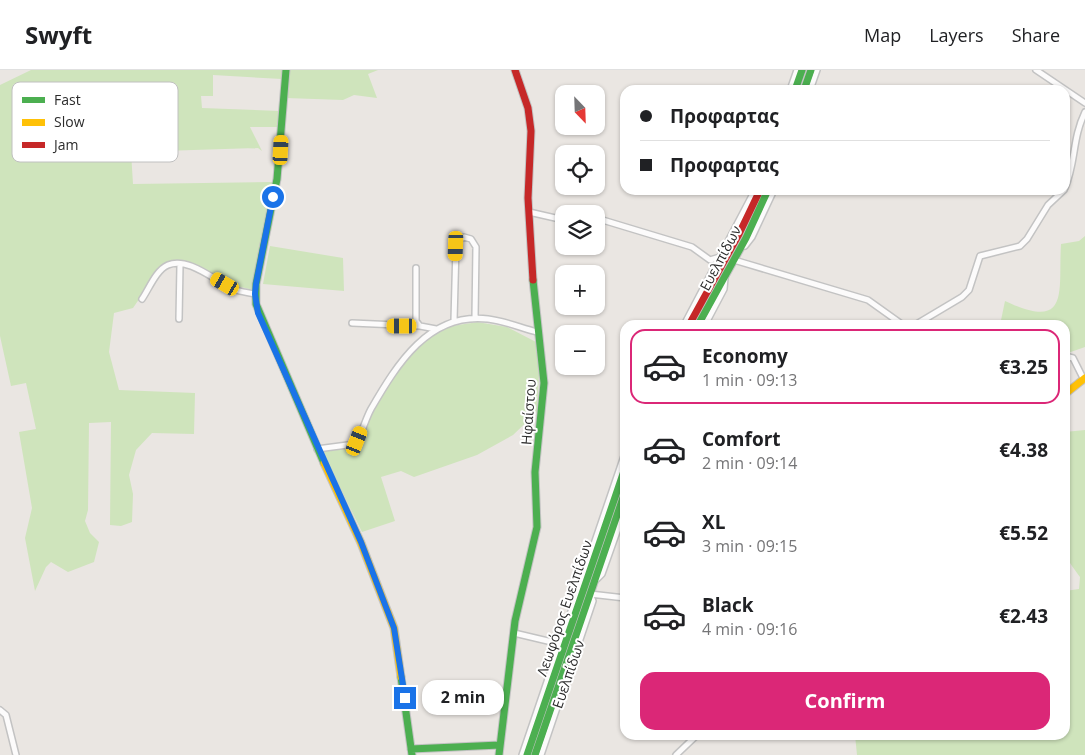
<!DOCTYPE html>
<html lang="en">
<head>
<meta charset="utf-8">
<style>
  body { margin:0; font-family:"Open Sans",sans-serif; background:#f2f2f2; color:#202124; height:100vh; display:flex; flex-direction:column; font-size:19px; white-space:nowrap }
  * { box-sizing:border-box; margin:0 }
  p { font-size:16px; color:#757577 }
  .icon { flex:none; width:28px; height:28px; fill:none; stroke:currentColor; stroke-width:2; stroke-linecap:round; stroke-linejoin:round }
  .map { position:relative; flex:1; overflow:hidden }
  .drawer { position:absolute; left:620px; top:250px; width:450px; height:420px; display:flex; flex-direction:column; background:#fff; border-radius:15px; box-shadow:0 1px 4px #0004 }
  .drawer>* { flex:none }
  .hud { position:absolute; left:620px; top:15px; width:450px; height:110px; border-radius:15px; box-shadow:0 1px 4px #0004; display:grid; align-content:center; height:110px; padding:0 20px; background:#fff }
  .needle { width:32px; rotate:157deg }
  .controls { position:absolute; left:555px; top:15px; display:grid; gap:10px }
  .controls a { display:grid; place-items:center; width:50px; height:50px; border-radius:10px; background:#fff; box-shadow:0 1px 4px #0004; font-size:25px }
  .end { position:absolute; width:22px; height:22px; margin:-11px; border:6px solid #1a73e8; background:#fff; box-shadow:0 0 0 2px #fff }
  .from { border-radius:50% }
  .bubble { position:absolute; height:35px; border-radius:15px; background:#fff; box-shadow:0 1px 4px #0004; font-size:16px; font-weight:700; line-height:35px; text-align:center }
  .car { position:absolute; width:15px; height:30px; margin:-15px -8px; border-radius:6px; box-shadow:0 0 4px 1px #0007; background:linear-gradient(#f5c518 24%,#345 0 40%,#f5c518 0 76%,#345 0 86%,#f5c518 0) }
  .hud b { display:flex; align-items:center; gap:18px; height:48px; font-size:19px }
  .hud b+b { border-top:1px solid #e0e0e0 }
  .hud i { width:12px; height:12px; background:#202124 }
  ul { padding:9px 0 0; list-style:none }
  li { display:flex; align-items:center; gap:15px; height:75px; margin:0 10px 8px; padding:0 10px; border:2px solid transparent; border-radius:15px }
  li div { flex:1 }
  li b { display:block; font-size:19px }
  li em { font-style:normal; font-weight:700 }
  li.current { border-color:#db2777 }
  li>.icon { width:45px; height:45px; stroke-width:1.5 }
  .button { display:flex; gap:10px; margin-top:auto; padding:10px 20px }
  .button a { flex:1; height:58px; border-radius:15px; background:#db2777; color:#fff; font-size:20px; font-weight:700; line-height:58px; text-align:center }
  header { display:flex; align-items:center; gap:30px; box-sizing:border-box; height:70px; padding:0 25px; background:#fff; border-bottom:1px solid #e0e0e0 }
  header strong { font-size:24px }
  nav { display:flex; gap:28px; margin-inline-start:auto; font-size:18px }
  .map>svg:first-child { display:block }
  .green { fill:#cfe4bc }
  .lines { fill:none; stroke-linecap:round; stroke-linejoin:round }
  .street-casing { stroke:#c3c3c3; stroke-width:8 }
  .fast-casing { stroke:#c3c3c3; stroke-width:9 }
  .slow-casing { stroke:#c3c3c3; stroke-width:9 }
  .jam-casing { stroke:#c3c3c3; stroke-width:9 }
  .street { stroke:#fcfbfb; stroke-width:5 }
  .fast { stroke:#4caf50; stroke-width:7 }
  .slow { stroke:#ffc107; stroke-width:7 }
  .jam { stroke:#c62828; stroke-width:7 }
  .route { stroke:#1a73e8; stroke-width:6 }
  .labels { text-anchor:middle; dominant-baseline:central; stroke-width:4; stroke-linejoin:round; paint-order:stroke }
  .street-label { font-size:14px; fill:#2c2c2c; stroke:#fff }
  .key { fill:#fff; stroke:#c0c0c0; stroke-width:1 }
  .key-label { font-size:14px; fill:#2c2c2c }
</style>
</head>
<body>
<header>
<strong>Swyft</strong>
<nav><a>Map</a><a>Layers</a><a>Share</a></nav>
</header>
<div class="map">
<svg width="1085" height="685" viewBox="0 0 1085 685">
  <rect width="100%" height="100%" fill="#eae6e2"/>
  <path class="green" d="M31,0H284L282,9L213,5V26H201L202,38L280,41V57H250L262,81L258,78L131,82L133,114L273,112L275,109L254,220L236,216L186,191L168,193L155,206L133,238L114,243L109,282L119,320L195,323L194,364L152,363L136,380L129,405L133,424L132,452L121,456L110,455L111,352L89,353L88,440L85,451L90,463L99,472L94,492L68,502L51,492L46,497L35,521L25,468L32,438L19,362L36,359L26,313L11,316L0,266V15Z
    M289,0H378L368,4L377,28L354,25L343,30L286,28Z
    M1085,166V277L1065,284V255H1000L1005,231C1071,262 1058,221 1061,174L1079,171Z
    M270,176L343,188L344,221L263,214Z
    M477,252L507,257L536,272L539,305L537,342L513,365L477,385L414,407L401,401L381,407L395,451L362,462L322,381L356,376C375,336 404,271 450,257C458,254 468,254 477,252Z
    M1085,360V685H857L855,665H1065V521L1079,519L1080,507C1070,493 1060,484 1068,465L1065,464V362Z"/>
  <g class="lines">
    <defs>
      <path id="street" d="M1036,0L1085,33
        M790,20L797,0
        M810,20L817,0
        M1065,118C1076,92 1072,69 1085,42
        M529,142L564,150
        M596,148L692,177L710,190L720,187
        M745,176L752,167L774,120
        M734,190L868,230L903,255
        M416,198V251L420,256L436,259
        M142,229C149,219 156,200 168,195C189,186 217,213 236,220C242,222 249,223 255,224
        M179,249L180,195
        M454,251L456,176L458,171L464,167L471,169L476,177L475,248
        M352,253L420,256
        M684,255L755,120
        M705,255L724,219L725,208
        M915,255L962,227L969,220L980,186L1020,176L1027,169L1048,135L1064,120
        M1065,286L1073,288L1084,310
        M317,379L355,374C362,364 365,350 371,339C397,294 429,242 488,249C505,251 521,258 537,262
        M597,509L602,504L625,439
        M590,524L625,528
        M514,563L552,572
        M0,640L6,645L16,685
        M522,685L625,383
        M541,685L593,531L590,524
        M676,685L697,665"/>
      <path id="fast" d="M286,0L277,109L256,214V234L324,393
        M795,20L802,0
        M804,20L811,0
        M698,255L746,168L768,120
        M401,607L412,685
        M411,679L500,675
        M499,685L515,551L537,457L535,402L544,313L533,210
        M527,685L625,398
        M535,685L625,422"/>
      <path id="slow" d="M1065,324L1085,308
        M324,393L361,473L394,558L401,607"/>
      <path id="jam" d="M515,0L528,38L531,61L528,128L533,210
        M689,255L739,164L760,120"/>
    </defs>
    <use href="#street" class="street-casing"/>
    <use href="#fast" class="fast-casing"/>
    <use href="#slow" class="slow-casing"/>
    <use href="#jam" class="jam-casing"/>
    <use href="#street" class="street"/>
    <use href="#fast" class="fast"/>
    <use href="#slow" class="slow"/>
    <use href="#jam" class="jam"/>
  </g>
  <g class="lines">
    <path class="route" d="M273,127L256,214L255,224L258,243L361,472L394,558L405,628"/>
  </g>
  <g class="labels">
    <g class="street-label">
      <text transform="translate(720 188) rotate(-62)">Ευελπίδων</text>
      <text transform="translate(528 342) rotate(-86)">Ηφαίστου</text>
      <text transform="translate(564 538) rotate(-71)">Λεωφόρος Ευελπίδων</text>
      <text transform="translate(568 604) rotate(-71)">Ευελπίδων</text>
    </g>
  </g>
  <rect x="12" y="12" width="166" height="80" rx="8" class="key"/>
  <rect x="22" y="27" width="23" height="6" fill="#4caf50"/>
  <rect x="22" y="49" width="23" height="7" fill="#ffc107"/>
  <rect x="22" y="72" width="23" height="6" fill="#c62828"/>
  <g class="key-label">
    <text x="54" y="35">Fast</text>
    <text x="54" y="57">Slow</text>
    <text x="54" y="80">Jam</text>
  </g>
</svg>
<div class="controls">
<a><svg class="needle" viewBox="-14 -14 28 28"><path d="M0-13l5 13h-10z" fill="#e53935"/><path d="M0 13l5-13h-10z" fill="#757577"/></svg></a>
<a><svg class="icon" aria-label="locate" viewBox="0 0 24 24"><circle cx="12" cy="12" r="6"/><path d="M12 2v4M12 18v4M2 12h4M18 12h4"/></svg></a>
<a><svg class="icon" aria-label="layers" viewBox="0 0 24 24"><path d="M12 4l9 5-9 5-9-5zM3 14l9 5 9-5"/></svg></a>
<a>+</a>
<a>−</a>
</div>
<i class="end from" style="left:273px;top:127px"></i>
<i class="end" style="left:405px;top:628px"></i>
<div class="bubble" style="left:422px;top:610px;width:82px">2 min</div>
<i class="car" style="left:281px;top:80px;rotate:3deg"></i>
<i class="car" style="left:456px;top:176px;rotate:182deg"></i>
<i class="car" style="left:225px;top:214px;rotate:300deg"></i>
<i class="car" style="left:402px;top:256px;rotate:270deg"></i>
<i class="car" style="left:357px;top:371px;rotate:22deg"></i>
<div class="hud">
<b><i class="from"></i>Προφαρτας</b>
<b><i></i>Προφαρτας</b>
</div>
<section class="drawer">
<ul>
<li class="current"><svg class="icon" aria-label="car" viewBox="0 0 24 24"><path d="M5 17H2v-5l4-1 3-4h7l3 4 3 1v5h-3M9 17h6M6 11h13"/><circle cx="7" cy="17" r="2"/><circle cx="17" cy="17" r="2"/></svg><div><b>Economy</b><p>1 min · 09:13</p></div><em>€3.25</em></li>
<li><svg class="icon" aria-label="car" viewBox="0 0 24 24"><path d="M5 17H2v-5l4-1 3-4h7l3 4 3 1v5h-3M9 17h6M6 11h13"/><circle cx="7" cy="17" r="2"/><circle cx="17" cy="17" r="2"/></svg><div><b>Comfort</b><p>2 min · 09:14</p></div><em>€4.38</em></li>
<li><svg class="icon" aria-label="car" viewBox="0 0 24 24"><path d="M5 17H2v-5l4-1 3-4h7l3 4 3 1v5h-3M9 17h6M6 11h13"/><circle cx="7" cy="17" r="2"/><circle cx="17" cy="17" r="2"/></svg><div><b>XL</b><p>3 min · 09:15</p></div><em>€5.52</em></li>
<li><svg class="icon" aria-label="car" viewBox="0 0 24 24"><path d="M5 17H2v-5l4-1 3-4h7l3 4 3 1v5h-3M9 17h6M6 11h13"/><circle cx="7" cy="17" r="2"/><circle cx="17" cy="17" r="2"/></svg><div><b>Black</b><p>4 min · 09:16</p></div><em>€2.43</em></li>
</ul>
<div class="button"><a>Confirm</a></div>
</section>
</div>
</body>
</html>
